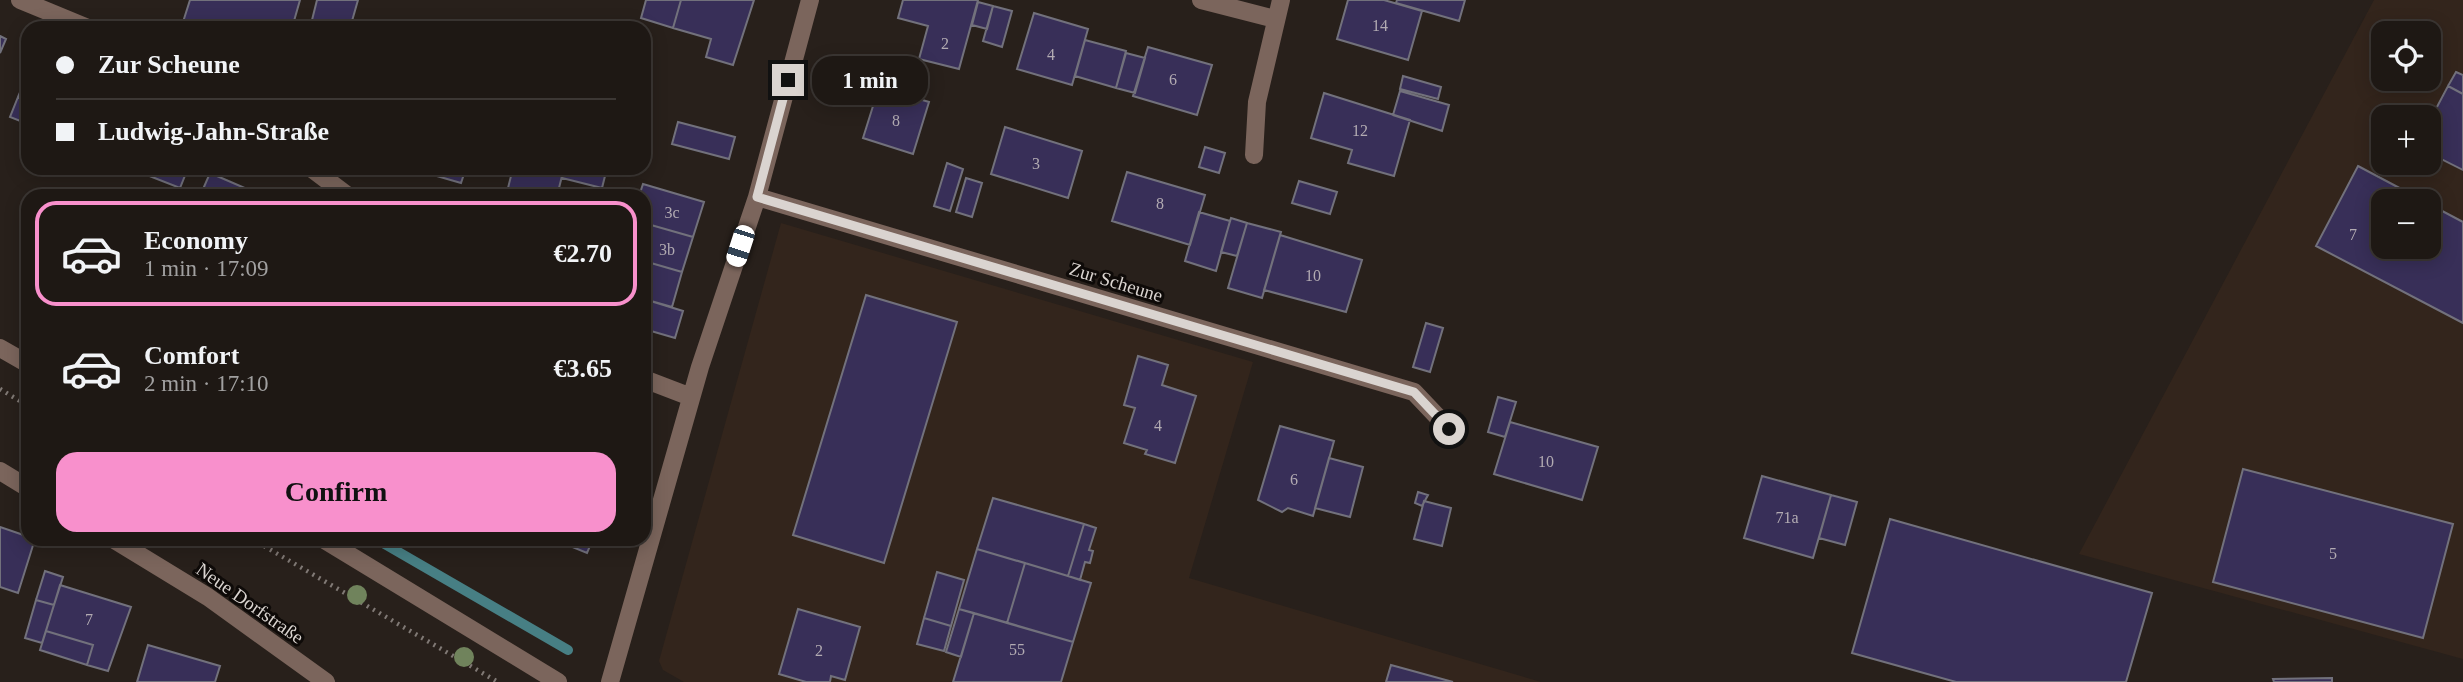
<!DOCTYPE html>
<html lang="en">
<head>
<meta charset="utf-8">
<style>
  body { margin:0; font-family:"Times New Roman",serif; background:#26211d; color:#f1f3f6; height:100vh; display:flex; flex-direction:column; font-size:26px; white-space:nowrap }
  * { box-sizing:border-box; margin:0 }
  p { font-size:23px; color:#a1a0a0 }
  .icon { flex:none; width:38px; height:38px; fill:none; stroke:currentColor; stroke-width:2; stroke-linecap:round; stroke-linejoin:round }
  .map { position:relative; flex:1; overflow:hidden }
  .sheet { position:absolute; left:21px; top:189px; width:630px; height:357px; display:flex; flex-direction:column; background:#1e1814; border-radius:21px; box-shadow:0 4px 18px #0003,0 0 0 2px #3c3734 }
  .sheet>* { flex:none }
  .banner { position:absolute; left:21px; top:21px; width:630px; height:154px; border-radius:21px; box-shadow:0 4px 18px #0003,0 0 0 2px #3c3734; display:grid; align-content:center; height:154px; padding:0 35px; background:#1e1814 }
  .tools { position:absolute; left:2371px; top:21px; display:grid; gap:14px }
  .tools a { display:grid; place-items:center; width:70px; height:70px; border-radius:14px; background:#1e1814; box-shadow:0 4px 18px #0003,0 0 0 2px #3c3734; font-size:35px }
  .end { position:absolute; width:32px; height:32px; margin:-16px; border:9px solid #dad4d0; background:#111; box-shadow:0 0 0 4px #111 }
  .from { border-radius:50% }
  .bubble { position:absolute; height:49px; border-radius:21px; background:#1e1814; box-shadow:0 4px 18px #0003,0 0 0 2px #3c3734; font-size:23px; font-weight:700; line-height:49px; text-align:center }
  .car { position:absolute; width:21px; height:42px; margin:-21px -10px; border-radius:9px; box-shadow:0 0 5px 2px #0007; background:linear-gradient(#fff 24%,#345 0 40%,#fff 0 76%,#345 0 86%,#fff 0) }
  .banner b { display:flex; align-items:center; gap:24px; height:66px; font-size:26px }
  .banner b+b { border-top:2px solid #3c3734 }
  .banner i { width:18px; height:18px; background:#f1f3f6 }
  ul { padding:12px 0 0; list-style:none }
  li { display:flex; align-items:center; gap:21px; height:105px; margin:0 14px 10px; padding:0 21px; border:4px solid transparent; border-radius:21px }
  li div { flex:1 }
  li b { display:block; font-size:26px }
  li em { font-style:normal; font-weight:700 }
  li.selected { border-color:#f890cc }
  li>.icon { width:63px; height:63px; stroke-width:1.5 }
  .action { display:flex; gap:14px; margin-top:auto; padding:14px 35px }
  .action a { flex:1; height:80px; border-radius:21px; background:#f890cc; color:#111; font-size:28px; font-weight:700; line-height:80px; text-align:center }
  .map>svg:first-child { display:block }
  .built { fill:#33251c; fill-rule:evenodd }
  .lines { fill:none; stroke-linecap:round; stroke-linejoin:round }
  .stream { stroke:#477f84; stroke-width:10 }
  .building { fill:#382f58; stroke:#72717c; stroke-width:2 }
  .path { stroke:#807975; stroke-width:4.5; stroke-dasharray:2 5; stroke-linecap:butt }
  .minor { stroke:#7b655c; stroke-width:18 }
  .tree { fill:#70835c }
  .route { stroke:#dad4d0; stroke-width:9 }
  .labels { text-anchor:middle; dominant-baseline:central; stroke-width:6; stroke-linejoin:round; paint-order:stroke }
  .number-label { font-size:16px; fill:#b2abb2 }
  .street-label { font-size:19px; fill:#dad4d0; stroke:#0e0a08 }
</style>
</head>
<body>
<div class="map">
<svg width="2463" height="682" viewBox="0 0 2463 682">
  <rect width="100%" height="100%" fill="#28201b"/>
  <path class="built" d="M2374,0H2463V659L2079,554ZM2384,33H2429V79H2384ZM2384,117H2429V163H2384ZM2384,201H2429V247H2384Z
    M781,223L1253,362L1189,578L1541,682H684L663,670L659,661Z"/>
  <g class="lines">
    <path class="stream" d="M376,539L568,650"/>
  </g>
  <path class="building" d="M190,0H300L292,28H203L183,22Z
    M317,0H358L350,28H310Z
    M646,0H681L673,28L641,18Z
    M681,0H754L733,65L706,57L711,39L673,28Z
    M903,0H978L959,69L919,59L928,26L898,18Z
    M1348,0H1384L1422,11L1408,60L1337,39Z
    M1397,0H1465L1459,21L1396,3Z
    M978,2L993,6L987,29L972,25Z
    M993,6L1012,11L1002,47L983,41Z
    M1034,13L1088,29L1072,85L1017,69Z
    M0,36L6,39L0,53Z
    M1085,40L1126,51L1116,88L1075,76Z
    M1148,47L1212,65L1197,115L1133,96Z
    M1126,53L1145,58L1135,93L1116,88Z
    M2456,72L2463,75V94L2448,86Z
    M28,74V101L18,97Z
    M1403,76L1441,87L1438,99L1400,89Z
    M2448,86L2463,94V170L2429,153V122Z
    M879,87L929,102L913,154L863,138Z
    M1400,91L1449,105L1442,131L1393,115Z
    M1324,93L1410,120L1394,176L1348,163L1352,150L1311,138Z
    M18,97L28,101V124L10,117Z
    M678,122L735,137L729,159L672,144Z
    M1005,127L1082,151L1068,198L991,174Z
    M1205,147L1225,153L1219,173L1199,167Z
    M947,163L963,169L950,211L934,206Z
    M2358,166L2424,201H2384V247H2429V204L2463,222V323L2316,246Z
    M129,168H188L180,188Z
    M409,168H466L461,183Z
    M513,168H547L563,172L557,196H506Z
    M607,168L602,188L562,178L563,172L551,169Z
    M1127,172L1205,195L1190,245L1112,221Z
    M210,173L263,196H200Z
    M966,178L982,183L972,217L956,212Z
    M1299,181L1337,192L1330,214L1292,203Z
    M643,184L704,202L693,237L644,223V196H639Z
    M1199,212L1230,221L1216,271L1185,261Z
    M1231,218L1247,223L1237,256L1221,252Z
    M644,223L693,237L682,272L644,261Z
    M1247,223L1281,232L1262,298L1228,288Z
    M1280,235L1362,260L1346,312L1264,290Z
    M644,261L682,272L672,307L644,299Z
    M866,295L957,322L884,563L793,535Z
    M644,299L683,311L675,338L644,329Z
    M1426,323L1443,328L1430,372L1413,367Z
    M1138,356L1168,365L1162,385L1196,396L1175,463L1145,454L1147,450L1124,443L1135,408L1124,405Z
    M1498,397L1516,402L1505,437L1488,432Z
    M1510,422L1598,447L1582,500L1494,474Z
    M1280,426L1334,441L1313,516L1288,508L1282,512L1258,500Z
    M1329,458L1363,467L1350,517L1315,508Z
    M2243,469L2453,524L2423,638L2213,582Z
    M1762,476L1831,495L1813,558L1744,538Z
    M1418,492L1428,495L1422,506L1415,503Z
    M1831,495L1857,502L1845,545L1819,538Z
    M993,498L1084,524L1068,576L977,549Z
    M1424,501L1451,508L1442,546L1414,539Z
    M1890,519L2152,593L2126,682H1956L1852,653Z
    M1084,524L1096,528L1089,550L1093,551L1090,563L1085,562L1080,580L1068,576Z
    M0,527L35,539L18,593L0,587Z
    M553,539H593L587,553Z
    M977,549L1025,563L1007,623L959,609Z
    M1025,563L1091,583L1073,642L1007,623Z
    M45,571L63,577L54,605L36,600Z
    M937,572L964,580L951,626L924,618Z
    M60,585L131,607L108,671L87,665L93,645L46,631Z
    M36,600L54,605L42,643L25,638Z
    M798,609L860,627L845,680L831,676L830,682H806L779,674Z
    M959,609L974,613L961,657L946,652Z
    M974,613L1073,642L1061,682H953Z
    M924,618L951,626L944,651L917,644Z
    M46,631L93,645L87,665L40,650Z
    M148,645L220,666L215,682H137Z
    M1391,665L1453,682H1386Z
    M2332,678V682H2274L2273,679Z"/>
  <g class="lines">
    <path class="path" d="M0,389L28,406
      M252,539L498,682"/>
    <path class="minor" d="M20,0L88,28
      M1201,0L1275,19
      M1254,155L1257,102L1281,0
      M311,168L348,196
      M757,197L1414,392L1449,429
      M0,348L28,364
      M644,379L691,397
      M0,471L28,488
      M113,539L208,597L326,682
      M323,539L558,682
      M610,682L700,367L757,197L810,0"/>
  </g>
  <g class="tree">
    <circle cx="357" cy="595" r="10"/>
    <circle cx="464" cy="657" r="10"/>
  </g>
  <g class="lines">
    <path class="route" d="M788,80L757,197L1414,392L1449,429"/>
  </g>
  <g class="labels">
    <g class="number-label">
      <text x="1380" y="25">14</text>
      <text x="945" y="43">2</text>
      <text x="1051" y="54">4</text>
      <text x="1173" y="79">6</text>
      <text x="896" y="120">8</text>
      <text x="1360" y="130">12</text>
      <text x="1036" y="163">3</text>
      <text x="1160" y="203">8</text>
      <text x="672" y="212">3c</text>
      <text x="2353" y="234">7</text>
      <text x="667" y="249">3b</text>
      <text x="1313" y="275">10</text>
      <text x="1158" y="425">4</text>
      <text x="1546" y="461">10</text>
      <text x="1294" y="479">6</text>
      <text x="1787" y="517">71a</text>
      <text x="2333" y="553">5</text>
      <text x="89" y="619">7</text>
      <text x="1017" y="649">55</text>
      <text x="819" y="650">2</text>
    </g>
    <g class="street-label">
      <text transform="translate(1116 282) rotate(17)">Zur Scheune</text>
      <text transform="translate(250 603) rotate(35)">Neue Dorfstraße</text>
    </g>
  </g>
</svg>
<div class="tools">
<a><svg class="icon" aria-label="locate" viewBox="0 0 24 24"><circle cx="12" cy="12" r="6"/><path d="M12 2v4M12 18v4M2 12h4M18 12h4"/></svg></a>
<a>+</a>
<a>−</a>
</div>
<i class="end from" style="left:1449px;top:429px"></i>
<i class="end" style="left:788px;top:80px"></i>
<div class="bubble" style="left:812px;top:56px;width:116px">1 min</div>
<i class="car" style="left:740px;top:246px;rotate:198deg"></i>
<div class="banner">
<b><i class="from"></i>Zur Scheune</b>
<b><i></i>Ludwig-Jahn-Straße</b>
</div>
<section class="sheet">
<ul>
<li class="selected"><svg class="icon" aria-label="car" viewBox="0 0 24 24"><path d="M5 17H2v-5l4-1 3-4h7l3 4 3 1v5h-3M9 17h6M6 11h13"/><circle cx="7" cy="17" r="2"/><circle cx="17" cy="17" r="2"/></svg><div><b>Economy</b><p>1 min · 17:09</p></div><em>€2.70</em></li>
<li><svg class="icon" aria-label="car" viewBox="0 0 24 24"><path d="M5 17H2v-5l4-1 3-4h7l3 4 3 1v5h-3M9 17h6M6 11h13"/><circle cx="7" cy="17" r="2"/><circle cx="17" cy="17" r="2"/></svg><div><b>Comfort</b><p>2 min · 17:10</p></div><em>€3.65</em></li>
</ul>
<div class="action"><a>Confirm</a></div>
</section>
</div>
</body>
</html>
